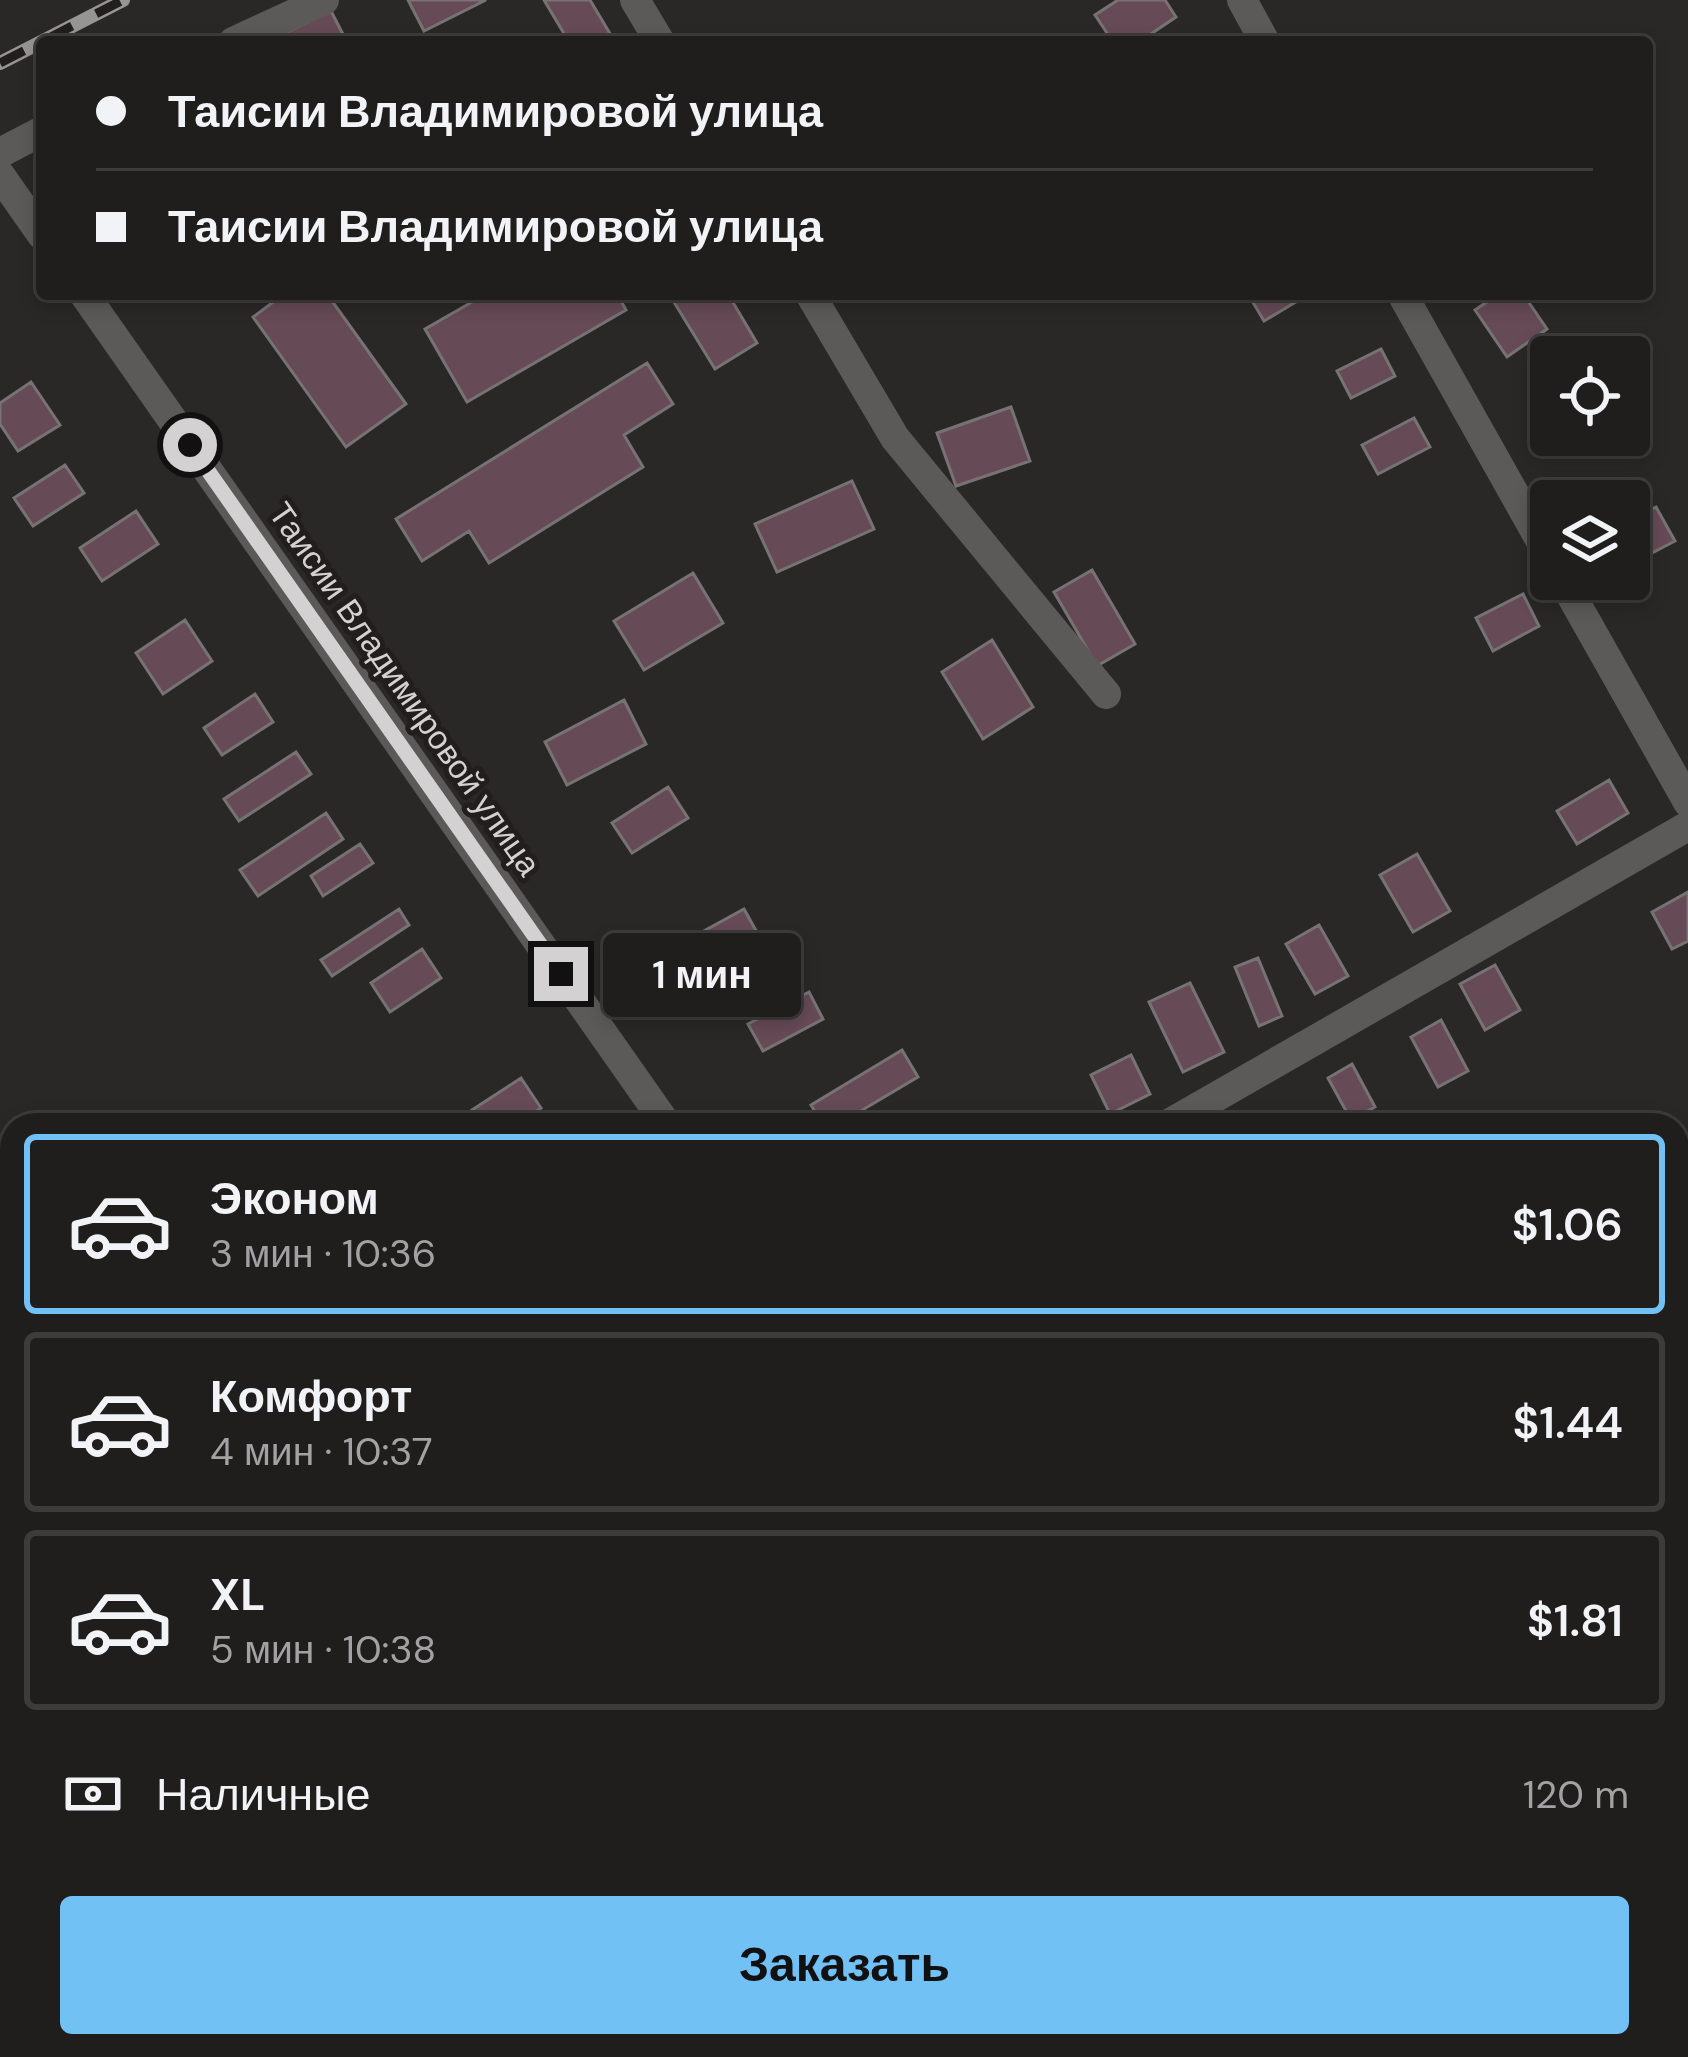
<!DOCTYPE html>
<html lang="ru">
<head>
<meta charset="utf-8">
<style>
  body { margin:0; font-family:"DM Sans",sans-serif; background:#282626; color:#f1f3f6; height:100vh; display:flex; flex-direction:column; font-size:45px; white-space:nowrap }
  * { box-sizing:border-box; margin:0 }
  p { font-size:39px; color:#a2a2a4 }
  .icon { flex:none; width:66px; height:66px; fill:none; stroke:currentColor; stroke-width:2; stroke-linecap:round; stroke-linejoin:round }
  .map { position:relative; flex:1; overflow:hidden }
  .drawer { position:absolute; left:0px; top:1113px; width:1689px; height:945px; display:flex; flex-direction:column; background:#201d1d; border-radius:36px 36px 0 0; box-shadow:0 6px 18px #0003,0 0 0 3px #3d3b3b }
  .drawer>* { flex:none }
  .banner { position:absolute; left:36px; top:36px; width:1617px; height:264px; border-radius:12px; box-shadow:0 6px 18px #0003,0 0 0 3px #3d3b3b; display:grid; align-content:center; height:264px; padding:0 60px; background:#201d1d }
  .fabs { position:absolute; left:1530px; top:336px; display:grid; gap:24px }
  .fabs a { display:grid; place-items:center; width:120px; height:120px; border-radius:12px; background:#201d1d; box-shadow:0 6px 18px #0003,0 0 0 3px #3d3b3b; font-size:60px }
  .end { position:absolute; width:54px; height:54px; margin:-27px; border:15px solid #d3d1d1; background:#111; box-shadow:0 0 0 6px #111 }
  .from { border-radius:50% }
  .bubble { position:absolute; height:84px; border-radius:12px; background:#201d1d; box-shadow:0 6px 18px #0003,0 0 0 3px #3d3b3b; font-size:39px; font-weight:600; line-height:84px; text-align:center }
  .banner b { display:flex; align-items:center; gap:42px; height:114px; font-size:45px }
  .banner b+b { border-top:3px solid #3d3b3b }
  .banner i { width:30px; height:30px; background:#f1f3f6 }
  ul { padding:21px 0 0; list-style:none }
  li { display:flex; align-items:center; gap:36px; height:180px; margin:0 24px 18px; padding:0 36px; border:6px solid #3d3b3b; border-radius:12px }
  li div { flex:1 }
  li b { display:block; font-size:45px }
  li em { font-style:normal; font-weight:600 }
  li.selected { border-color:#72c1f5 }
  li>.icon { width:108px; height:108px; stroke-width:1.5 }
  .pay { display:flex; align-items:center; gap:30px; height:132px; padding:0 60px; font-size:45px }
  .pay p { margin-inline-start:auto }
  .primary-button { display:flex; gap:24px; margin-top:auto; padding:24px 60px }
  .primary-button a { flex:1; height:138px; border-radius:12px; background:#72c1f5; color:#111; font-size:48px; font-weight:600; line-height:138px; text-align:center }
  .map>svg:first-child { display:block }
  .building { fill:#664a55; stroke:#777375; stroke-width:3 }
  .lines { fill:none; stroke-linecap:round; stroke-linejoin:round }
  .minor { stroke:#5b5a59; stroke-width:30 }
  .rail-casing { stroke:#969494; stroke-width:14 }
  .rail { stroke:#211e1d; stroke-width:9; stroke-dasharray:27; stroke-linecap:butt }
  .route { stroke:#d3d1d1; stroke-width:15 }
  .labels { text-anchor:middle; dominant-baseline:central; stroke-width:10; stroke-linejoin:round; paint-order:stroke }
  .street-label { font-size:33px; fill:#d3d1d1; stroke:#211e1d }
</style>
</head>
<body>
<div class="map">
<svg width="1688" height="2057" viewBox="0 0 1688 2057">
  <rect width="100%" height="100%" fill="#2a2727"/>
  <path class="building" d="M408,0H486L424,31Z
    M544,0H590L615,42H569Z
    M1118,0H1165L1176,17L1139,42H1113L1095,15Z
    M331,11L347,42H267Z
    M284,294H327L406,404L346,447L253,317Z
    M486,294H617L626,310L467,402L425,329Z
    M669,294H728L757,343L715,369Z
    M1248,294H1309L1264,321Z
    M1499,294H1523L1547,329L1507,357L1475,310Z
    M1381,349L1395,376L1351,398L1337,371Z
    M647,363L673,404L624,435L643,467L489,563L469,531L422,561L396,519Z
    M31,382L60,425L18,451L0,424V403Z
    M1551,395V434L1534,404Z
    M1011,407L1030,461L956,486L937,433Z
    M1414,418L1430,447L1378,474L1362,445Z
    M65,465L84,493L33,526L14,498Z
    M852,481L874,529L777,572L755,524Z
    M1656,507L1675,541L1629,565V521Z
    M136,511L158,544L102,581L80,548Z
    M1092,570L1135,644L1097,666L1054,592Z
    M693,573L723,623L644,670L614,621Z
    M1523,594L1539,626L1493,651L1476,618Z
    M185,620L212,661L163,694L136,653Z
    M992,640L1033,707L983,739L942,672Z
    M255,694L273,722L222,755L204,728Z
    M624,700L646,744L567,785L545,742Z
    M296,752L311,774L239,821L224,799Z
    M1609,780L1628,813L1577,844L1557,811Z
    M668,787L688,818L632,853L612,823Z
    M326,813L343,839L258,896L240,870Z
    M360,844L373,863L323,896L311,876Z
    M1417,854L1450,911L1413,932L1380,875Z
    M1688,892V941L1672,949L1652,912Z
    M399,909L409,925L332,976L321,960Z
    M744,909L759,936L715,960L700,933Z
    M1319,925L1348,976L1315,994L1286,944Z
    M422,949L441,978L390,1012L371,983Z
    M1258,958L1282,1016L1259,1026L1235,967Z
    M1495,965L1520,1010L1485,1030L1460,984Z
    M1190,983L1224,1052L1183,1072L1149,1002Z
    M809,992L823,1019L763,1051L748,1024Z
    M1441,1020L1468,1071L1438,1087L1411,1037Z
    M902,1050L918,1077L837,1125H823L811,1105Z
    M1131,1055L1150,1094L1110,1114L1091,1075Z
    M1352,1064L1375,1107L1351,1120L1328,1078Z
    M521,1078L541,1108L516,1125H482L472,1110Z
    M1688,1484V1522L1685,1524L1677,1510V1490Z
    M1688,1728V1779L1677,1785V1734Z
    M4,1761L12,1774V1794L0,1802V1763Z
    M12,1850V1886L0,1865V1857Z
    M1515,2046H1520L1526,2057H1496Z"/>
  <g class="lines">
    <path class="minor" d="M635,0L660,42
      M1242,0L1265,42
      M233,42L324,0
      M0,153L42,131
      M0,175L42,235
      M84,294L667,1125
      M810,294L895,438L1106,694
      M1402,294L1551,559
      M1562,579L1688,802
      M1167,1125L1688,826
      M1677,1638L1688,1632
      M0,1902L12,1919
      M99,2046L107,2057
      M1304,2046L1313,2057
      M973,2057L991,2046"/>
    <defs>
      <path id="rail" d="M0,63L123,0"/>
    </defs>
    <use href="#rail" class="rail-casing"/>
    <use href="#rail" class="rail"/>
  </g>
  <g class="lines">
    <path class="route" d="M190,445L561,974"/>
  </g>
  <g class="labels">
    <g class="street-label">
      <text transform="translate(405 689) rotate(55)">Таисии Владимировой улица</text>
    </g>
  </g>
</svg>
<div class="fabs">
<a><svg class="icon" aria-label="locate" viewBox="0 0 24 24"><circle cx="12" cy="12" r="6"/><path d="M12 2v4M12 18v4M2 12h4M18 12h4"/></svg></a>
<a><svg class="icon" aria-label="layers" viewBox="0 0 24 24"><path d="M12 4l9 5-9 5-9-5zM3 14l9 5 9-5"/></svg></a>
</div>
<i class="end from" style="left:190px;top:445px"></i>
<i class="end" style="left:561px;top:974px"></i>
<div class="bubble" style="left:603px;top:933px;width:198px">1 мин</div>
<div class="banner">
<b><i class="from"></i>Таисии Владимировой улица</b>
<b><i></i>Таисии Владимировой улица</b>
</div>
<section class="drawer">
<ul>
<li class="selected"><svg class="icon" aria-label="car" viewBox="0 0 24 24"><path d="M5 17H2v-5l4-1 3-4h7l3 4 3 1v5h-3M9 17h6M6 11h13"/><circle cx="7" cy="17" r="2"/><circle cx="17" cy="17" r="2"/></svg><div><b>Эконом</b><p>3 мин · 10:36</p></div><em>$1.06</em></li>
<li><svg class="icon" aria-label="car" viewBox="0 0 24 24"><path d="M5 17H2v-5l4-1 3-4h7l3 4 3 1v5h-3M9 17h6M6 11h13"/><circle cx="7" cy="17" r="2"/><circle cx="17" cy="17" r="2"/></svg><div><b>Комфорт</b><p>4 мин · 10:37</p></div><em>$1.44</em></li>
<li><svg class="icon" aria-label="car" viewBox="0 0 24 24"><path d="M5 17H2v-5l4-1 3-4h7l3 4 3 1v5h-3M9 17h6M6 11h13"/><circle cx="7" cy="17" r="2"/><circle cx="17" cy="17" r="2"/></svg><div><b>XL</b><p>5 мин · 10:38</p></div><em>$1.81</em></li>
</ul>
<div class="pay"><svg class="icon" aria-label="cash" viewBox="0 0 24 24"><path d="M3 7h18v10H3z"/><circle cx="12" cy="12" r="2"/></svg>Наличные<p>120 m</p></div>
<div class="primary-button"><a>Заказать</a></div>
</section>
</div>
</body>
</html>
